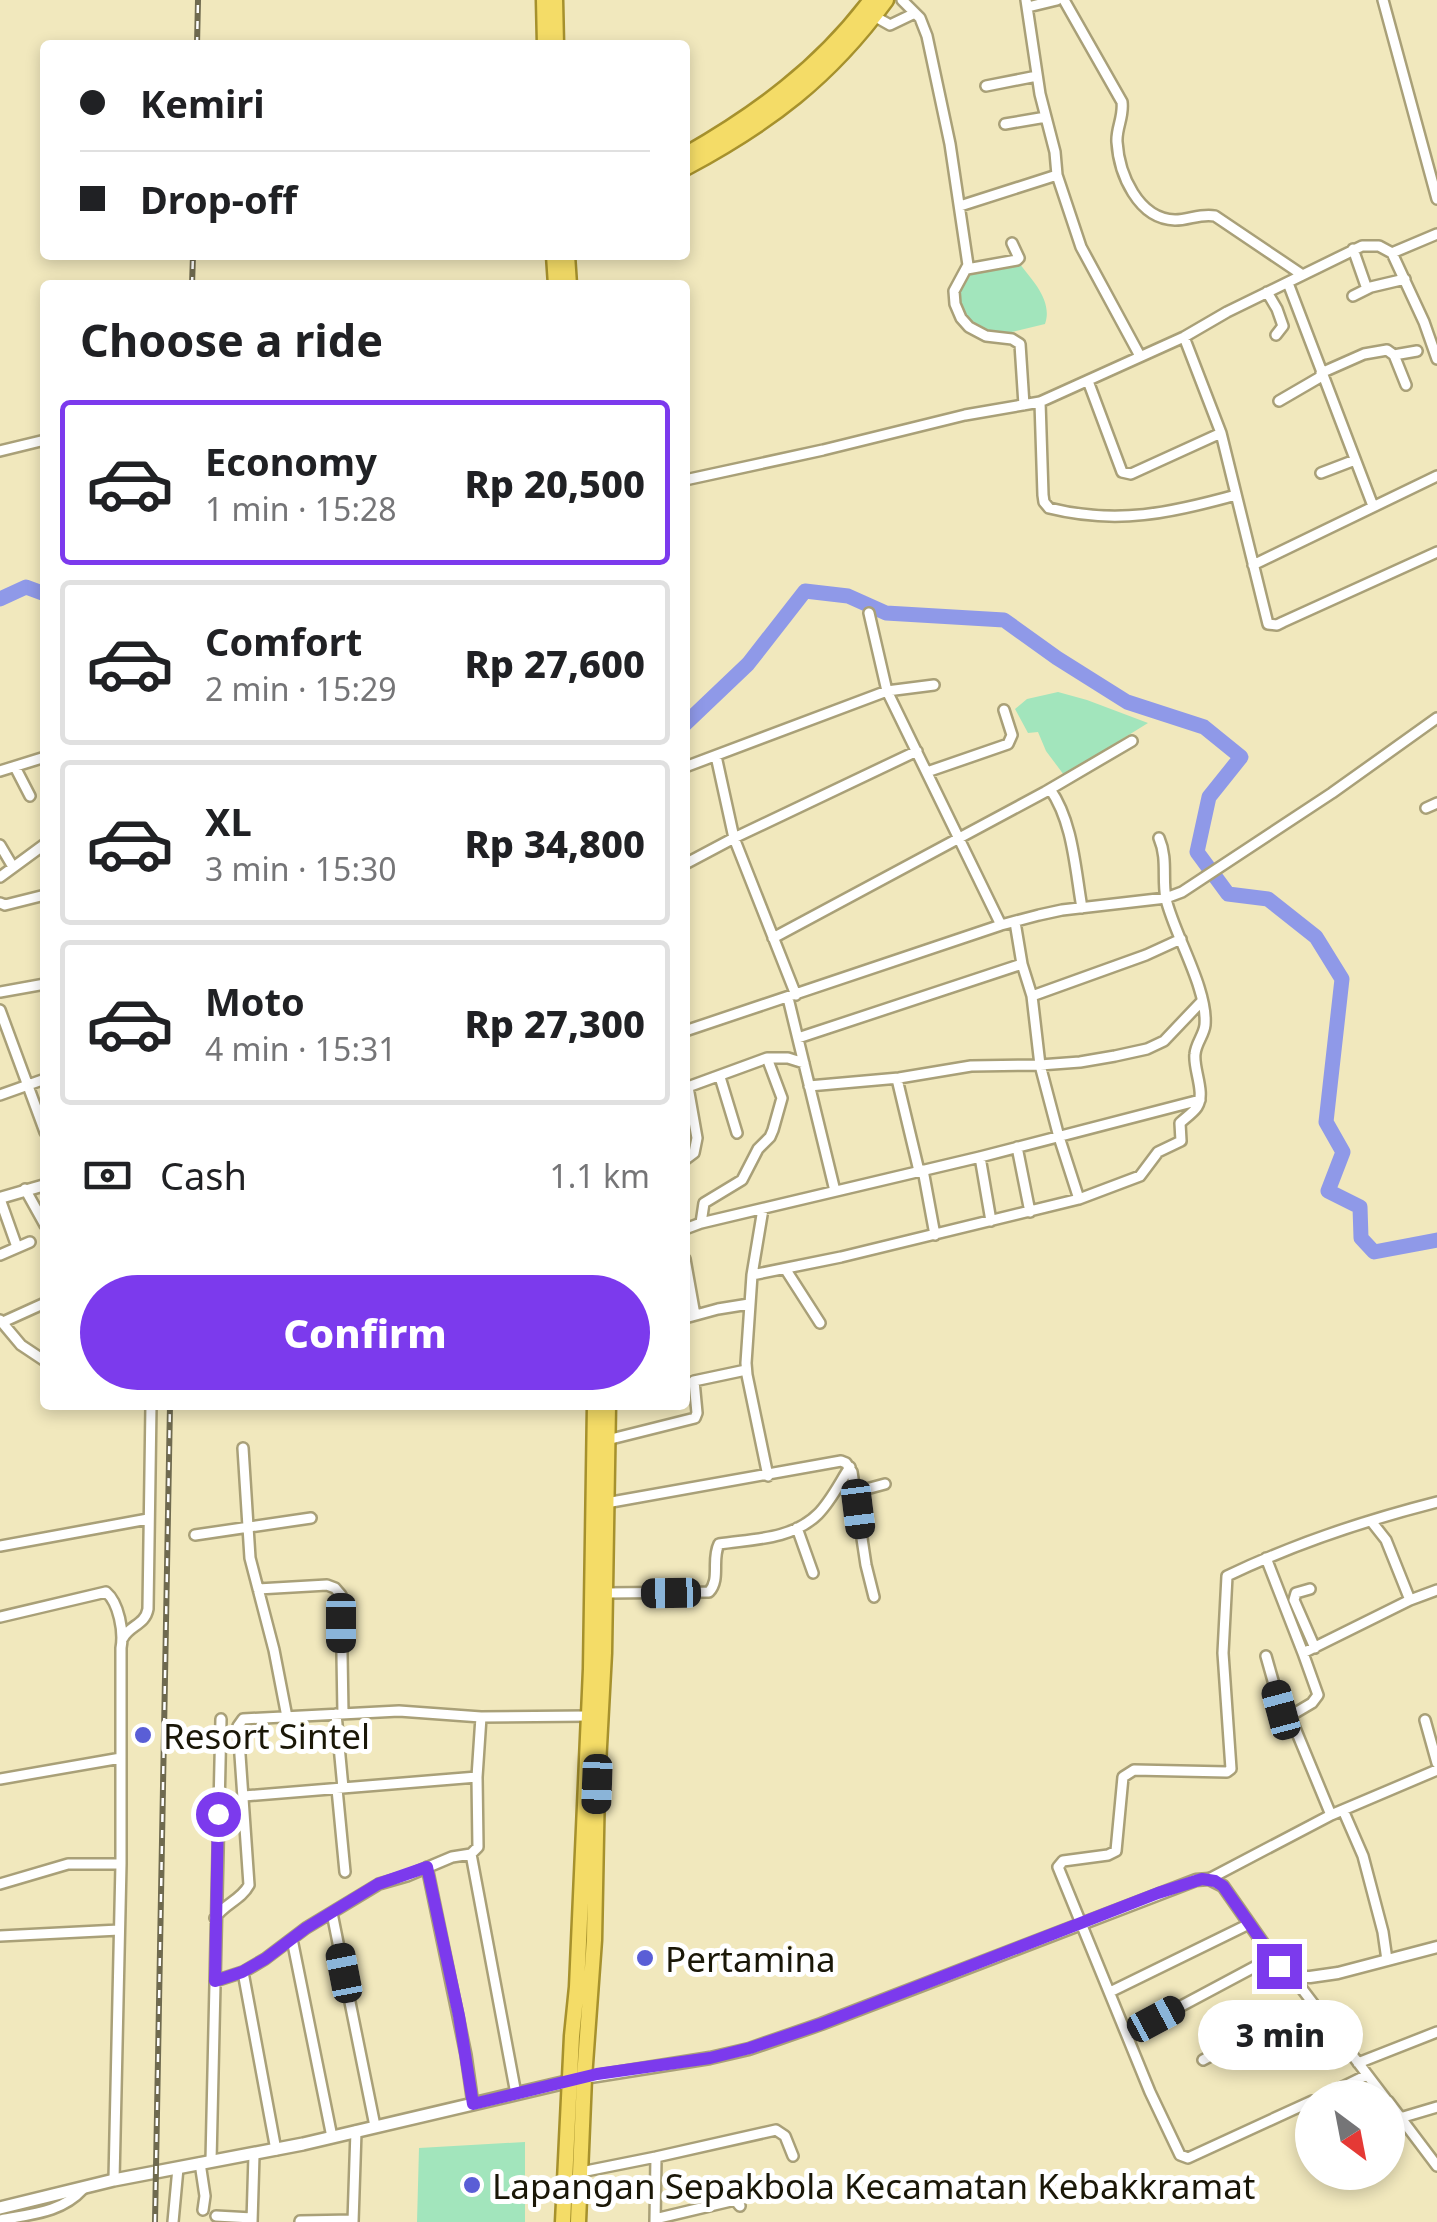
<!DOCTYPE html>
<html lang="en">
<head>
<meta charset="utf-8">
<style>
  body { margin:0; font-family:"Noto Sans",sans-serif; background:#f2f2f2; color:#202124; height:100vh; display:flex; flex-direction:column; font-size:38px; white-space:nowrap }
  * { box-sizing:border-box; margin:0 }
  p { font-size:32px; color:#757577 }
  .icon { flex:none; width:55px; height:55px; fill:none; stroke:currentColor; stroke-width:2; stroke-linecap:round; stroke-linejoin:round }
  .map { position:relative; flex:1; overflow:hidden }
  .drawer { position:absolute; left:40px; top:280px; width:650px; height:1130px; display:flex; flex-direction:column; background:#fff; border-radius:10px; box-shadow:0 5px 15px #0003 }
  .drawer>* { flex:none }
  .hud { position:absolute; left:40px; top:40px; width:650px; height:220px; border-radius:10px; box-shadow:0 5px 15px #0003; display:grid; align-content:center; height:220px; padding:0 40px; background:#fff }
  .needle { width:65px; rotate:148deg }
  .tools { position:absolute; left:1295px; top:2080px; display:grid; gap:20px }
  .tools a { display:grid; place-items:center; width:110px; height:110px; border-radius:50%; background:#fff; box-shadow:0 5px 15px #0003; font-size:50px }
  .end { position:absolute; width:45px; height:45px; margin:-22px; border:12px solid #7c3aed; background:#fff; box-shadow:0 0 0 5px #fff }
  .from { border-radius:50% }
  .bubble { position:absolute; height:70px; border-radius:35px; background:#fff; box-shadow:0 5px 15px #0003; font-size:32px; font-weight:800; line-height:70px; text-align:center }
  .car { position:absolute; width:30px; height:60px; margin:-30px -15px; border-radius:12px; box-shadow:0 0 8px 2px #0007; background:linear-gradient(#222 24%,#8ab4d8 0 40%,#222 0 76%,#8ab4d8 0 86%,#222 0) }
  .hud b { display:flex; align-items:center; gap:35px; height:95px; font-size:38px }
  .hud b+b { border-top:2px solid #e0e0e0 }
  .hud i { width:25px; height:25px; background:#202124 }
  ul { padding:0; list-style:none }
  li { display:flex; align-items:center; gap:30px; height:165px; margin:0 20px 15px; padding:0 20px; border:5px solid #e0e0e0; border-radius:10px }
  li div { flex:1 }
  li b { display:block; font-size:38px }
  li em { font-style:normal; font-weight:800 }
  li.current { border-color:#7c3aed }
  li>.icon { width:90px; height:90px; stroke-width:1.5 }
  h2 { padding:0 40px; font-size:45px; line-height:120px }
  .pay { display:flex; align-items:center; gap:25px; height:110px; padding:0 40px; font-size:38px }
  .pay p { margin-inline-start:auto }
  .primary-button { display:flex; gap:20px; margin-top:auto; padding:20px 40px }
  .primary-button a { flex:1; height:115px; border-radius:60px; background:#7c3aed; color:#fff; font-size:40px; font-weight:800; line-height:115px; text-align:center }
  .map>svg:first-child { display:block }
  .green { fill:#a2e5bc }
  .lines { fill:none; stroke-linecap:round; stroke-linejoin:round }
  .river { stroke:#8f99e8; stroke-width:15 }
  .minor-casing { stroke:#a9a078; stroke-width:14 }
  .tertiary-casing { stroke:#a9a078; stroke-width:15 }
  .secondary-casing { stroke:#a9a078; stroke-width:16 }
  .trunk-casing { stroke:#a6912d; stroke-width:19 }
  .minor { stroke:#fff; stroke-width:9 }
  .tertiary { stroke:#fff; stroke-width:10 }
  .secondary { stroke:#fff; stroke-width:11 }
  .trunk { stroke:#f4dc67; stroke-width:14 }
  .rail-casing { stroke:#6f6a4f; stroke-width:6 }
  .rail { stroke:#fff; stroke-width:2.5; stroke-dasharray:8; stroke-linecap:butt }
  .route { stroke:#7c3aed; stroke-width:12 }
  .poi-dot { fill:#5a5ed6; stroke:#fff; stroke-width:4 }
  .labels { text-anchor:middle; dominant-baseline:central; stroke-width:10; stroke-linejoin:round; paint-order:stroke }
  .poi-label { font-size:35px; fill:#1a1707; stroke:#fff; text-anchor:start }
</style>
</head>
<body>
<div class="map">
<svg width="1437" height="2222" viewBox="0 0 1437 2222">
  <rect width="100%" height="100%" fill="#f1e8bd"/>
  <path class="green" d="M1019,263C1033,281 1053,301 1045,324L999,335L969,321L957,303L958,287L969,273Z
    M1058,692L1087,700L1148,723L1064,775L1046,751L1038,732L1028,733L1015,709L1027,699Z
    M525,2142V2222H417L419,2148Z"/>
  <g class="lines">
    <path class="river" d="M0,599L26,587L45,594
      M685,724L748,664L805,591L848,596L886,613L1004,620L1057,658L1127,702L1204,727L1241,757L1209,797L1197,852L1228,894L1268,899L1316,937L1342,979L1326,1122L1343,1152L1328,1191L1360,1207L1361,1238L1374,1252L1437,1240"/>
    <defs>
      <path id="minor" d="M902,0L920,18L927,36L950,144L968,265L954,291L955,304L961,318L969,327L986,336L1012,339L1020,344L1024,405
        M1026,0L1040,94L1055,152L1057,175L1081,247L1140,356
        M1064,0L1122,102C1124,117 1116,128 1117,142C1119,174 1138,219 1175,220C1189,220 1201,213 1215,216L1301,274
        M1383,0L1437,199
        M1028,7L1057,0
        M874,16L890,25L915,13
        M986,86L1037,76
        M1005,124L1046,117
        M960,206L1057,175
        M1353,249L1367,289
        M1392,253L1437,234
        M967,269L1017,260L1019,258L1012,243
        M1288,283L1373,506
        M1267,292L1277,309L1283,326L1276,335
        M1353,296L1371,287L1405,279
        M1184,337L1221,433L1268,624L1277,625L1283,622L1437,552
        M1394,355L1417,351
        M1321,373L1364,354L1387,350L1394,355L1406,385
        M1088,381L1122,472L1131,474L1221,433
        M1279,401L1322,376
        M1040,402L1043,495L1044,502L1049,508C1117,525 1171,513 1236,495
        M0,451L45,440
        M1321,473L1355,460
        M685,480L823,450L965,415L1040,402L1184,337L1227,312L1362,246H1379L1392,253L1424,322L1437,359
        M1253,565L1437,476
        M869,613L887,691L1001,925
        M716,756L734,838L796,995
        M15,767L30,796
        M685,767L887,691L934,685
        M0,771L45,757
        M927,772L1008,744L1012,735L1004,710
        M1050,789C1073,822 1075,868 1082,908
        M1426,808L1437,803
        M0,845L13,867
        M685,864L734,838L917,751
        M0,877L45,844
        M0,903L5,905L45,895
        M1015,922L1022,964L1032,996L1040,1065L1059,1137L1079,1199
        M773,938L1045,792L1132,741
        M0,992L45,984
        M1032,996L1146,955L1181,939
        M788,998L835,1191
        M0,1010L45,1132
        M685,1031L1001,925L1039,915L1062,910L1166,898L1182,892L1332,793L1437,718
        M798,1038L1022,964
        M720,1077L737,1133
        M897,1079L919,1171
        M809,1086L899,1078L971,1066L1040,1065L1080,1062L1115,1056L1147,1049L1164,1041L1202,1001
        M685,1088L767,1058H788L804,1063
        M0,1095L45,1079
        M1017,1147L1030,1212
        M980,1157L991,1221
        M686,1159L694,1153L697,1138L688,1087
        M923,1170L935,1235
        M25,1189L45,1225
        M0,1199L17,1247
        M763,1209L752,1275L746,1363L747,1375L768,1476
        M701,1223L704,1203L742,1180L758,1149L770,1137L773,1130L782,1098L767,1058
        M685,1229L701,1223L980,1157L1200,1100
        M0,1255L30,1242
        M685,1259L695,1315
        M786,1270L820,1323
        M752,1275L841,1257L1079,1199L1140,1176L1158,1152L1181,1141L1180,1123C1185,1118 1193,1113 1197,1107C1206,1093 1193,1069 1195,1054C1196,1043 1204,1035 1205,1025C1208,989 1174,934 1166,899C1162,878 1168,859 1159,838
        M685,1318L718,1309L749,1304
        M0,1320L21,1345L45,1361
        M3,1322L45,1303
        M607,1440L695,1418L697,1413L694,1381L746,1370
        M243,1448L250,1558L274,1650L287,1717
        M855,1492L885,1484
        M606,1503L841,1461L846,1463L852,1472L866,1565L874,1597
        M1371,1521L1386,1540L1410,1600
        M797,1528L813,1573
        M195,1535L311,1518
        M0,1546L148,1519
        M1266,1558L1303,1653
        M258,1589L327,1585L335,1588L341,1595L343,1714
        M1310,1589L1296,1593L1294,1600L1315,1648
        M606,1593L709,1592C721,1579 711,1560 719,1544C751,1539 792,1540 818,1514C831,1501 840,1482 850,1467
        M0,1617L106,1592C119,1603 124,1632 121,1648V1864L114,2180
        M123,1638C130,1625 145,1625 148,1609L151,1405
        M1266,1656L1281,1709L1290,1716
        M336,1714L343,1788
        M481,1717L477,1777L478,1847L471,1854L516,2094
        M1425,1720L1437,1763
        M0,1779L121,1758
        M337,1789L345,1872
        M244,1796L477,1777
        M1343,1810L1363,1856L1383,1932L1387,1960
        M1331,1815L1290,1716L1312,1703L1318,1695L1303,1653L1410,1600L1437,1590
        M427,1867L466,2055L473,2104
        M1209,1879L1331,1815L1437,1770
        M0,1884L68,1864H121
        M332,1913L375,2126
        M215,1918C224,1904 241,1900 249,1885L238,1726L243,1719L399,1711L481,1717L588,1716
        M0,1936L119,1930
        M292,1939L332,2137
        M243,1972L276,2150
        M1293,1977L1385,2098
        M215,1981L243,1972L265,1959L306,1928L379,1884L407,1876L452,1857L471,1854
        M1110,1992L1249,1924
        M1127,2035L1273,1957
        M1203,2060L1312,2002
        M1358,2063L1437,2032
        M1320,2098L1367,2075
        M1312,2101L1188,2158L1180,2155L1150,2092L1058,1867L1063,1861L1108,1855L1116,1851L1123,1777L1134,1770L1227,1772L1231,1769L1223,1653L1227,1576C1294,1544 1366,1520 1437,1502
        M1388,2101L1437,2166
        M1400,2118L1437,2107
        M656,2157L776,2130L785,2136L793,2156
        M211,2161L221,1719
        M200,2163L205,2196L203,2210
        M581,2172L656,2157L655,2222
        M216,2216L252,2218
        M655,2219L735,2200L740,2206
        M0,2220C31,2214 61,2213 83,2189
        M300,2221L353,2220
        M173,2222L178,2168
        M252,2222L254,2155
        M353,2222L356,2131"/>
      <path id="tertiary" d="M0,1198L45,1185
        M584,2078L710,2058L749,2049L821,2024L1196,1880L1209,1879L1223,1886L1279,1966L1293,1977H1310L1338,1973L1437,1947"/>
      <path id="secondary" d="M0,2208L114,2180L303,2144L575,2080"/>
      <path id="trunk" d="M544,0L545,45
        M555,0L556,45
        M685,155C757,114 821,67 871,0
        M685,168C769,123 829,78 886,0
        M554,255L556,285
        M567,255L569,285
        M563,2222L572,2036L577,1987L591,1669L595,1405
        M578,2222L584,2078L594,1940L597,1784L604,1653L608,1405"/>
    </defs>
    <use href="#minor" class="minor-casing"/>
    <use href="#tertiary" class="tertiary-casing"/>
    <use href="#secondary" class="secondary-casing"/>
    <use href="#trunk" class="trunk-casing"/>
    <use href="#minor" class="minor"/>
    <use href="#tertiary" class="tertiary"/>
    <use href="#secondary" class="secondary"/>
    <use href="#trunk" class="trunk"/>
    <defs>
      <path id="rail" d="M197,45L198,0
        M192,285L193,255
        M155,2222L170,1405"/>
    </defs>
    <use href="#rail" class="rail-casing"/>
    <use href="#rail" class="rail"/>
  </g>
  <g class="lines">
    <path class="route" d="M218,1814L215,1981L242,1972L265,1959L306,1928L378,1884L427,1867L459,2016L473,2104L597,2074L710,2058L750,2048L821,2024L1158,1893L1202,1879L1215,1881L1223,1886L1279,1966"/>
  </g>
  <g class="poi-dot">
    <circle cx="143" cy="1735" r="10"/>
    <circle cx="645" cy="1958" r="10"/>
    <circle cx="472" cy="2185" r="10"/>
  </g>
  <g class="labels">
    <g class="poi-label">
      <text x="163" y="1735">Resort Sintel</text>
      <text x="665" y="1958">Pertamina</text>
      <text x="492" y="2185">Lapangan Sepakbola Kecamatan Kebakkramat</text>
    </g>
  </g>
</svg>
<div class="tools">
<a><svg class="needle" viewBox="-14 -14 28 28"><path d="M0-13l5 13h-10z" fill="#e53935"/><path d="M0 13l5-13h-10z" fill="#757577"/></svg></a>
</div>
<i class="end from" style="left:218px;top:1814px"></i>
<i class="end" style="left:1279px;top:1966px"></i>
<div class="bubble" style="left:1198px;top:2000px;width:165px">3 min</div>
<i class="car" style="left:858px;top:1509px;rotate:173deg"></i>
<i class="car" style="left:671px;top:1593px;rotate:269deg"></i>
<i class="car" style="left:341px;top:1623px;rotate:180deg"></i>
<i class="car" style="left:1281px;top:1710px;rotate:345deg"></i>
<i class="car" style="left:597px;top:1784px;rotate:182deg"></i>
<i class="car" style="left:344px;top:1973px;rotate:349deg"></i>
<i class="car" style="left:1156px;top:2019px;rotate:62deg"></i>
<div class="hud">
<b><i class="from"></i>Kemiri</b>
<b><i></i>Drop-off</b>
</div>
<section class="drawer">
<h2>Choose a ride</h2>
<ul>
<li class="current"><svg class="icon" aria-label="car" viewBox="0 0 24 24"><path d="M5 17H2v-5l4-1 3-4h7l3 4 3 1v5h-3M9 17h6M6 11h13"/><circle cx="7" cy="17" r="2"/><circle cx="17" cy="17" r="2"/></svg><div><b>Economy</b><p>1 min · 15:28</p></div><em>Rp 20,500</em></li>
<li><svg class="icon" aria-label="car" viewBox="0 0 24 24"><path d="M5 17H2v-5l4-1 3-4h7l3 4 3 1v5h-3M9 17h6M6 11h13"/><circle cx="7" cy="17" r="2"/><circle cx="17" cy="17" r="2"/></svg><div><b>Comfort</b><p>2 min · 15:29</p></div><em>Rp 27,600</em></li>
<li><svg class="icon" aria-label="car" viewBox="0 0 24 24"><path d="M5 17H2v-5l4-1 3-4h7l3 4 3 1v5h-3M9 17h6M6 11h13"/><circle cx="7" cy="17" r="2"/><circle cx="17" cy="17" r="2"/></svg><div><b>XL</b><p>3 min · 15:30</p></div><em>Rp 34,800</em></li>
<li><svg class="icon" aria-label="car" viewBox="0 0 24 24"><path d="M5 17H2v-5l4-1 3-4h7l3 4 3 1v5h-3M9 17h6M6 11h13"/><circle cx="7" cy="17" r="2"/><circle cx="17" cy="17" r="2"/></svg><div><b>Moto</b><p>4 min · 15:31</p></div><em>Rp 27,300</em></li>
</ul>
<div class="pay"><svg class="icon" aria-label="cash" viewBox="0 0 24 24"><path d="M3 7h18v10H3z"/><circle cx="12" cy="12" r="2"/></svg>Cash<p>1.1 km</p></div>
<div class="primary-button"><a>Confirm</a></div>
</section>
</div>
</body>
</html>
